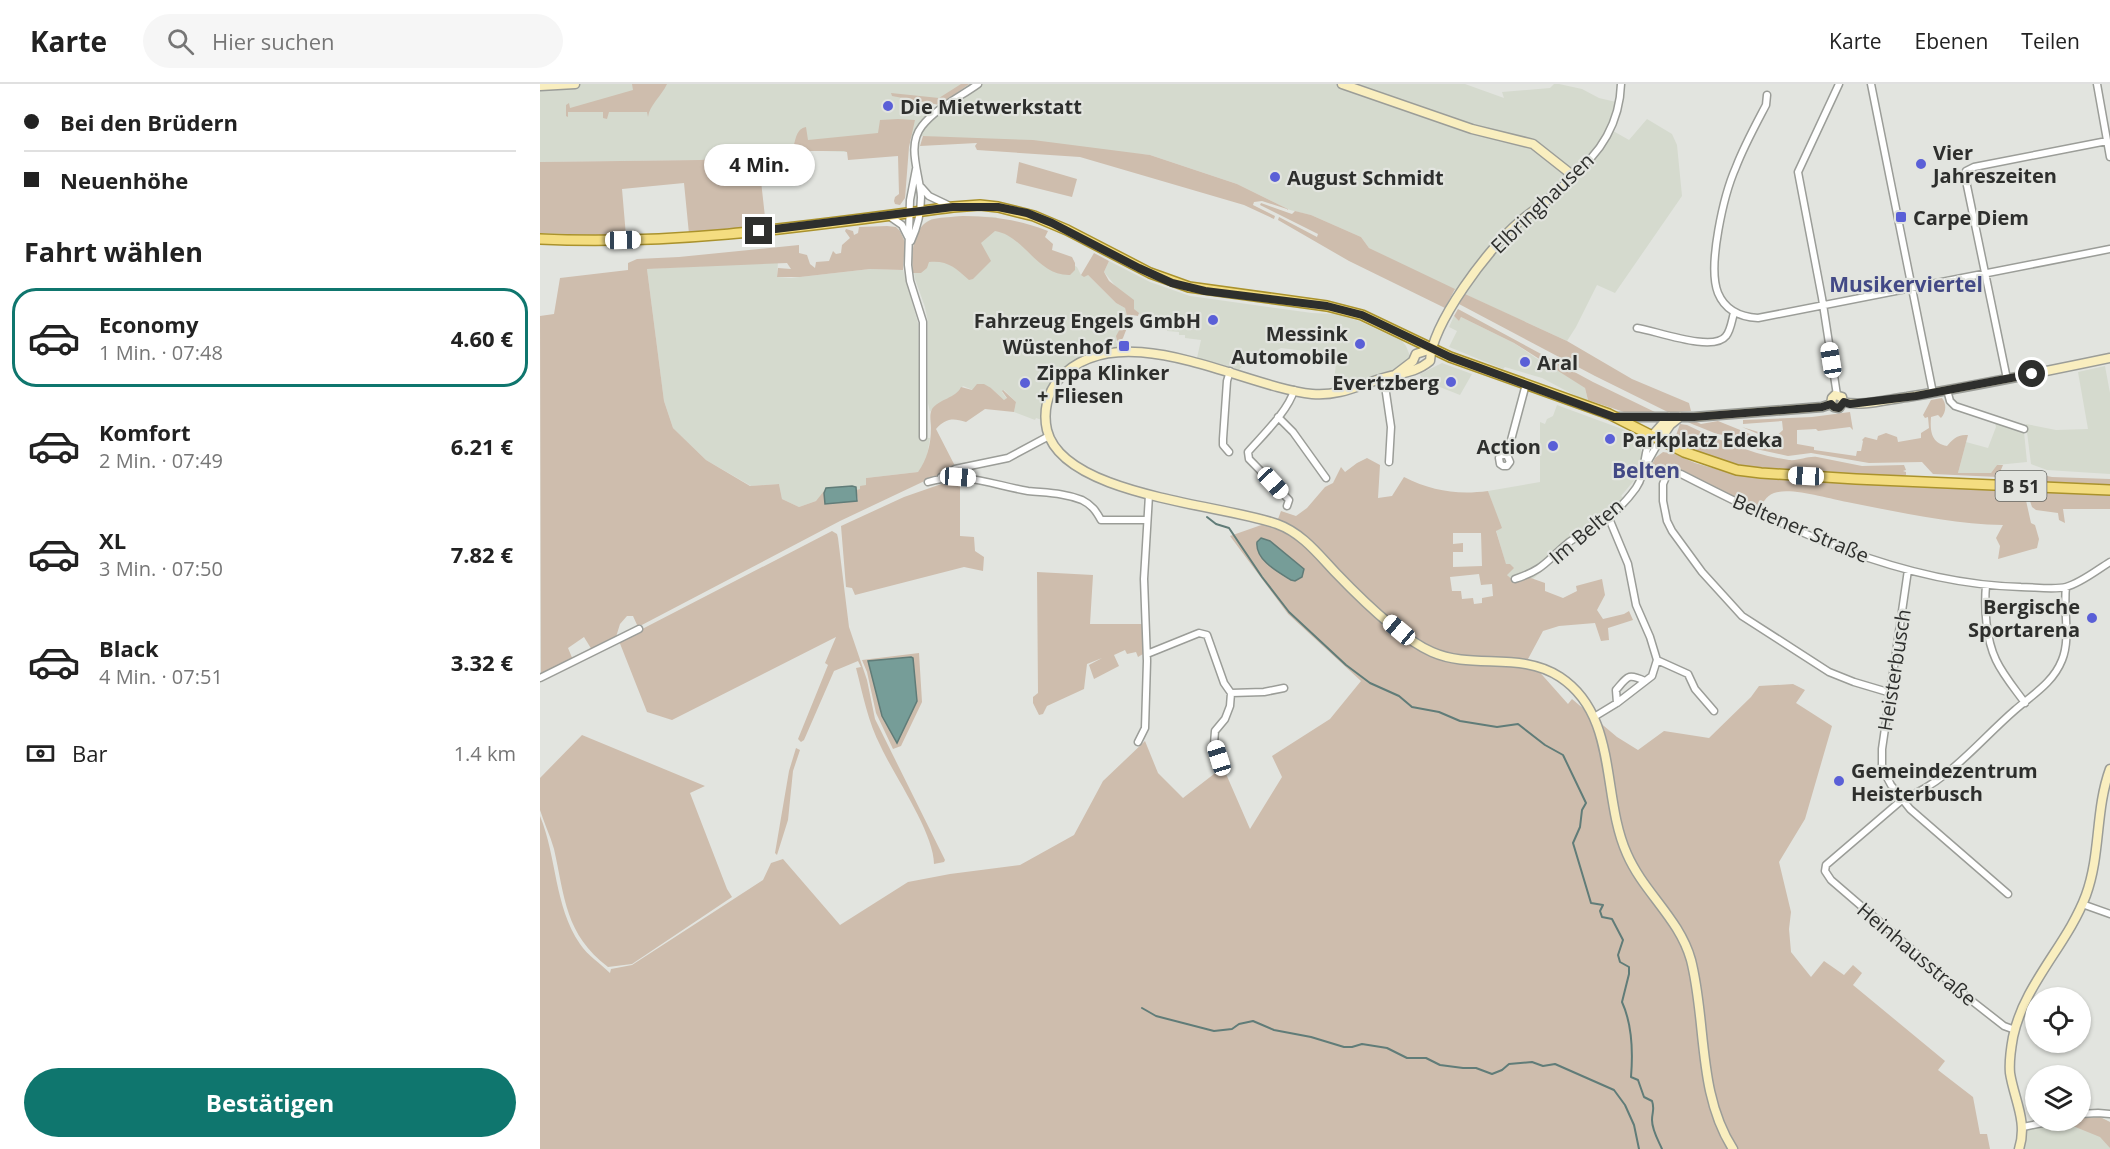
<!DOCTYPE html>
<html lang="de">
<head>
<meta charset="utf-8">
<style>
  body { margin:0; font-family:"Open Sans",sans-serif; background:#f6f6f6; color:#222; height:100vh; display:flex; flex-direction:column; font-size:22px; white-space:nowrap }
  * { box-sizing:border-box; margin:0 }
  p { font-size:20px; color:#767676 }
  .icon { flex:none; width:33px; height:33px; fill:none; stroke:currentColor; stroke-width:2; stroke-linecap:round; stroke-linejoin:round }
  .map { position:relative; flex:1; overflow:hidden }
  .sheet { display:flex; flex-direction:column; background:#fff; width:540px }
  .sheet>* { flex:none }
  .banner { display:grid; align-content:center; height:132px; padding:0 24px; background:#fff }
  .buttons { position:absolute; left:1485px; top:903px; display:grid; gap:12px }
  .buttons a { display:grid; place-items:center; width:66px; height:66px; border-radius:50%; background:#fff; box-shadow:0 2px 4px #0004; font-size:30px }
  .end { position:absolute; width:27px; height:27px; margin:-14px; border:8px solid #2e2f2d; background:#fff; box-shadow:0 0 0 3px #fff }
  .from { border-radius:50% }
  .bubble { position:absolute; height:42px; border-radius:21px; background:#fff; box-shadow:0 2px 4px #0004; font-size:20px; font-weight:700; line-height:42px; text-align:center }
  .car { position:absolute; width:18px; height:36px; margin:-18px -9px; border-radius:8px; box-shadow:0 0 4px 2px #0007; background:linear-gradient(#fff 24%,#345 0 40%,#fff 0 76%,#345 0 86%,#fff 0) }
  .banner b { display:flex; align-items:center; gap:21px; height:57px; font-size:22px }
  .banner b+b { border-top:2px solid #e0e0e0 }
  .banner i { width:15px; height:15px; background:#222 }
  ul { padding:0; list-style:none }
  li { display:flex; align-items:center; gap:18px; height:99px; margin:0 12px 9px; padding:0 12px; border:3px solid transparent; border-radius:24px }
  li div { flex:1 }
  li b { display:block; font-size:22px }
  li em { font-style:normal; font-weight:700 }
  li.active { border-color:#0f766e }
  li>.icon { width:54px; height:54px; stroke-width:1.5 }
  h2 { padding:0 24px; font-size:27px; line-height:72px }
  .pay { display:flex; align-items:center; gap:15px; height:66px; padding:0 24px; font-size:22px }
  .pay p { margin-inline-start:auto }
  .button { display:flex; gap:12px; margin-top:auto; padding:12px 24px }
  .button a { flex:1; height:69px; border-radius:36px; background:#0f766e; color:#fff; font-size:24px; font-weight:700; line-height:69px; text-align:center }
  header { display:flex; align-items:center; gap:36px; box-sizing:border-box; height:84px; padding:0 30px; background:#fff; border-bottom:2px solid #e0e0e0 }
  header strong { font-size:28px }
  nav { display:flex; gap:33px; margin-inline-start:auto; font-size:21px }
  .search { width:420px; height:54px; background:#f6f6f6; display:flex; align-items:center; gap:15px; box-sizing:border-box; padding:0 21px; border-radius:33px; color:#767676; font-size:22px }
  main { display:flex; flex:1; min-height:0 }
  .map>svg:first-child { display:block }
  .built { fill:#d5dace; fill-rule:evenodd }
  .green { fill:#cebdad; fill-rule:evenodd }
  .water { fill:#769d98; stroke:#607c78; stroke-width:1.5 }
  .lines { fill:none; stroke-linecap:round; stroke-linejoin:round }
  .stream { stroke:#607c78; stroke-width:2 }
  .street-casing { stroke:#9b9d98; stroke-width:9 }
  .secondary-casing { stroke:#9b9d98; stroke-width:11 }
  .primary-casing { stroke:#aa922c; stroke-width:12 }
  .street { stroke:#fff; stroke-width:6 }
  .secondary { stroke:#f9eebf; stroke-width:8 }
  .primary { stroke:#f4dd80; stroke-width:9 }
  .route { stroke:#2e2f2d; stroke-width:8 }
  .poi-dot { fill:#5a5fd7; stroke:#e2e4df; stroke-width:2 }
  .labels { text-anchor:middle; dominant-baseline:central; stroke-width:4.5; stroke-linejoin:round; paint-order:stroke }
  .shield { fill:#e2e4df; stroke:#646562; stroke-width:1.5 }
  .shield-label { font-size:18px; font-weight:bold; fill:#2e2f2d }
  .poi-label { font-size:20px; font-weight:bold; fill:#2e2f2d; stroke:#e2e4df; text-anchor:start }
  .street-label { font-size:20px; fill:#2e2f2d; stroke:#e2e4df }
  .neighbourhood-label { font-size:21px; font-weight:bold; fill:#434986; stroke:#e2e4df }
</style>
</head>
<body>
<header>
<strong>Karte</strong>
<div class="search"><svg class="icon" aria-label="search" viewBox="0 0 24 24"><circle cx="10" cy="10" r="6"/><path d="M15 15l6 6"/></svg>Hier suchen</div>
<nav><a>Karte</a><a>Ebenen</a><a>Teilen</a></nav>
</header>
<main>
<section class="sheet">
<div class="banner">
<b><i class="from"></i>Bei den Brüdern</b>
<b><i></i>Neuenhöhe</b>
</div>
<h2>Fahrt wählen</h2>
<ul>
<li class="active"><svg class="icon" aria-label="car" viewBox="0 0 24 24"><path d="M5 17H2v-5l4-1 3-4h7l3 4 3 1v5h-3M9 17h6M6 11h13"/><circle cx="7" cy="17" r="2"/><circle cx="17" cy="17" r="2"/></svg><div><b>Economy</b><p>1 Min. · 07:48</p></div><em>4.60 €</em></li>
<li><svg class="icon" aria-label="car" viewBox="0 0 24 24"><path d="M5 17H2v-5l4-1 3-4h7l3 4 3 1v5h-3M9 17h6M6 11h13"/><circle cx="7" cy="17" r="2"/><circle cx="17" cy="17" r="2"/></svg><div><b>Komfort</b><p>2 Min. · 07:49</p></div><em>6.21 €</em></li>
<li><svg class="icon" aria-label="car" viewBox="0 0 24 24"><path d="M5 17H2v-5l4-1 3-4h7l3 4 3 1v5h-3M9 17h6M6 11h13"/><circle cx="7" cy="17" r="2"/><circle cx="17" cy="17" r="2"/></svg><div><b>XL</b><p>3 Min. · 07:50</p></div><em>7.82 €</em></li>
<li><svg class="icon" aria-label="car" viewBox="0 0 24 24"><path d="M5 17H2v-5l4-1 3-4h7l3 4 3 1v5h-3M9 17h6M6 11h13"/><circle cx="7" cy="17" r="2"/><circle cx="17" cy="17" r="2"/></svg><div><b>Black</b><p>4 Min. · 07:51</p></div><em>3.32 €</em></li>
</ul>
<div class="pay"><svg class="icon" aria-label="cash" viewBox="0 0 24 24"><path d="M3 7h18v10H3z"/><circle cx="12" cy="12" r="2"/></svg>Bar<p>1.4 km</p></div>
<div class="button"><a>Bestätigen</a></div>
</section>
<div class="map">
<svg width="1570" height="1065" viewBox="0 0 1570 1065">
  <rect width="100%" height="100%" fill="#e2e4df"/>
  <path class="built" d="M0,0H925L964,14L962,8L1010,4L1014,0H1019L1042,5L1059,14L1076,18L1068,44L1089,56L1107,35L1132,50L1137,61L1142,112L1075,209L1057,201L1036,243L1027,257L874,187L829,164L821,153L771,131L750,126L697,100L610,71L383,52L306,63L307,68L259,66L258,68L160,76L0,78ZM361,14L399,21L384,32L362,26Z
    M423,132L456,133L500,163L537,183L541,191L547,190L576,219L585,224L587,232L576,258L578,260L576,266L550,270L535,277L519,290L513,296L502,336L496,334L495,336L474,328L476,318L464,306L462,308L467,315L464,316L451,304L433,306L423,302L416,310L394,323L390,328L388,319V238L385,223L375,195L372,172L379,145L386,138L392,135Z
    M569,177L610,198L650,212L772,229L794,230L819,237L862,257L866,262L870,272L868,277L846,290L793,306L797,271L741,264L730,270L713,268L699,286L657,274L661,256L645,254V251H639V248L627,247L629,240L598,230L564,188Z
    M238,178L237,193L251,194L330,185L363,186L378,239L380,353L390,354L386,378L378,388L326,394V401L320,405L316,406V403L259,423L242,415L239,400L211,402L166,376L133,344L124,317L107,185Z
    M914,232L919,237L921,233L974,259L996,274L1022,288L1045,304L1048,316L1038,313L1002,294L965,283L963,285L909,263L917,247L909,243Z
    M902,279L932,290L920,311L882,296L880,290Z
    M1565,282L1570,309V390L1507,386L1491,380L1486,340L1516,346L1548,345L1538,288Z
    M1017,321L1082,345L1097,353L1101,361V377L1097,393L1081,412L1089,417L1066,441L1031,461L993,495L988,493L975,499L967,491L966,481L956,446L961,444L948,407L1000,398V338L1005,340L1007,335L1013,332Z
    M1455,339L1484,348L1487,378L1457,381L1451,389H1418L1426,358L1448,364L1456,343Z
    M1560,1033L1570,1038V1065H1483L1486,1046L1531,1037L1540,1036L1542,1034Z"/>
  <path class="green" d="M92,0H127C122,11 109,22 108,33L107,28H69L67,35L63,34V28H28V33L26,32V21L29,19L30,24L93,6Z
    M421,0H429L400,21L352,12L351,9L399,14Z
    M358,35L375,36L369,63L365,114L360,121L355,120L354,117L355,113L359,110L358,72L308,76L307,68L304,67H268L253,64C256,55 256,45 266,43L268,56L338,49L340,36Z
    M383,52L493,56L610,71L697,100L750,126L722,117L714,118L713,121L735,132L734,135L704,121L540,73L437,66L435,62L437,59L380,62Z
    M243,69L220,88L226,142L149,150L144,99L82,105L86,152L0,149V78L160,76Z
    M479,78L537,95L532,113L476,99Z
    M721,119L749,129L752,130L755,127L771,131L821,153L829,164L915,205L905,224L809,177L738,136L739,133L777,153L778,150L720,121Z
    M423,132C456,133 476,135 508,147L505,153L513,160L512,166L532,173L535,179V186L530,191C497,192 485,152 455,147L441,159L451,177L433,195L429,196C416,184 407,176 389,178L387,184L381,189H373C371,172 372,140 394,135C403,133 413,133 423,132Z
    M347,142L356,143L360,147L365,158L363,186L330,185L260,193H237L238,184L251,185L247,179L107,185L124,317L133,344L166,376L210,402L239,400L242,415L259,423L276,417L284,407V409L318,416L316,406L320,405V402L326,401V394L378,388C387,376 391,360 391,344C391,338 389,331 392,325C399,315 416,314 421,303L432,306L437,300H444L451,304L464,316L467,314L462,307L463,306L476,318L474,328L445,325L426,338C413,334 406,334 396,345L415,382L402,392L393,393L300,437L98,543L93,532H87L80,540L76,553L52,566L44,553L28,564L33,576L4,590H1L0,232L14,230L20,194L88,186V179L97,175L139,173L259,161V169L267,171L270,180L275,184L276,178L289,177L293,167L296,170L301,169L302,161L310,154L305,147L306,145L313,147L314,151L318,149L319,143Z
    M554,169L569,177L564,188L569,197L594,216V225L599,229L598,232L592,231L583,254L578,260L576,252L587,232L585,224L576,219L548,191L544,193L541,191Z
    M925,210L1027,257L1092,295L1149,319L1151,327L1136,328L1161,340L1178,337L1220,354V356L1177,350L1152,340L1055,292L919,220Z
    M918,225L1053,298L1119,330H1090L1048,316L1045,304L974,259L921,233L919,237L914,232Z
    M1402,314C1407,320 1406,329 1401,334L1398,331L1391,333C1390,347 1391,359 1407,362C1412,356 1417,350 1428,351L1418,389H1451L1457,381H1463L1458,393L1393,390L1382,378L1329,379L1271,369L1248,372L1216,365L1186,355L1220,360L1223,357V352L1202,343L1235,353L1243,346L1242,337L1203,340V336L1272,333L1310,328L1313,346L1310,343L1278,347L1276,345L1257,346V360L1274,363V366L1316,372L1317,367H1321L1323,357L1322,356L1325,353L1337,356L1338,352L1346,349L1357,353L1358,358L1381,354V349L1389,344L1388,333L1385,334L1383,331L1391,316Z
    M1140,340L1147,341C1179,356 1214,371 1249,376C1259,377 1267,372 1277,373L1322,382L1364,381L1366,386L1363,387L1366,388V391L1337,392L1223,386L1202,382L1178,375L1134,357Z
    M1123,368L1129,369L1130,368L1155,379L1194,390L1570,410V425H1523L1525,439L1519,436L1518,429L1496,426L1492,423L1489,414L1485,412L1491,439L1495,441L1499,455L1497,464L1458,475L1460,462L1456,454L1463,441C1411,440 1358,428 1307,418C1289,415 1251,403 1234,409C1226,412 1222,420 1218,426L1130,384C1124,383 1121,385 1118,390L1108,389L1115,374Z
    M827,374L840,381L838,414L852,412L864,393C892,407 917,411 948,407L962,444L956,447L966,480H970L974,484L967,491L975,498L988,493L1005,499V507L1023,514L1037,507L1036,502L1062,495L1065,511L1057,526L1063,535L1084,530L1089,527L1093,536L1068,544L1069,556L1061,557L1055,539L1019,542L1003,547L988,575L1028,620L1032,615L1077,653L1098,666L1124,647L1169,654L1211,613L1219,602L1253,600L1265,606L1256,619L1292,642L1265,735L1239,778L1251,828L1249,845L1251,868L1271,893L1284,877L1304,891L1313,881L1322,889L1313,901L1405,977L1398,986L1433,1013L1440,1050H1447L1450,1065H0V732C17,773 14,822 40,860C48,872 60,879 70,889L71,885L92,881L223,796L231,779L243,775L300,841L368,798L410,790L480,781L534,751L563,697L605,657L618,689L643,714L683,683L710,745L742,693L732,672L790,635L821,597L748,530L690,452L738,435L741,427L756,432L767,424L785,403L793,399L801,383L805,388L817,379ZM913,449H941L942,482L913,483V468H923V459L913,460ZM939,490L941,501L952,500L953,512L942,514V519L934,520L933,514L922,515L921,507H912L910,493Z
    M1487,388L1512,393L1570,395V401L1472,397Z
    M410,397H419L420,399V452L434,453L435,467L444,473L443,487L424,483L315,511L312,504L306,503L301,442L364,413Z
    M292,447L297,450L298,454L309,543L327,596L335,635L405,776L404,778L394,780C394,749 355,693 341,663C328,638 323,611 316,584L321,583L318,577L294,587L264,656L261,658L258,655L288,581L285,579L296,553L132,636L107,628L79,557Z
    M497,488L553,491L550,540H602L603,570L598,573L596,568L587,570L585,566L574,571L579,582L554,595L549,581L562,574L547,580L544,605L507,622L503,630L499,631L493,619V613L498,609Z
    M379,569L382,618L361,662L353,665L336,629L327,588L322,576Z
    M42,651L165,702L150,709L187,805L192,813L92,880L68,883C25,850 25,814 14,765C10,751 4,739 0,726C0,717 0,704 0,694Z
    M256,664L260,666L253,687L248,736L237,771L235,769L249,687Z
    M1560,1033L1570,1038V1064L1560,1053L1523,1038L1540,1036L1542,1034Z"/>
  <path class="water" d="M312,402L316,403L317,417L285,420L284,409L286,404Z
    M721,454L730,457L764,485L762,493L755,497L751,496C738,488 715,476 717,458Z
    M371,573L373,574L377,617L357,659L342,632L328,577Z"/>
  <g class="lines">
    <path class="stream" d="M667,433L676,440L689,444L722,493L749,528L806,581L830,599L859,612L872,623L899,628L920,637L957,643L978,640L1005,661L1023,671L1046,719L1042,726L1040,743L1033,759L1051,819L1063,821L1060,827L1062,833L1072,835L1083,856L1078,871L1080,878L1089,883V890L1082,918C1092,940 1093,969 1091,993L1098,996L1104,1013L1112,1017C1115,1025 1112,1028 1112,1036C1112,1046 1118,1056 1122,1065
      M602,924L616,932L674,947L692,945L699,940L713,937L734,946L771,953L804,963H812L822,960L847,964L867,974H886L900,981L923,984H936L952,990L962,986L969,980L992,978L1003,982L1015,980L1074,1006L1085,1021L1094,1041L1099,1065"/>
    <defs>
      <path id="street" d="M1331,0L1393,309
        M1557,0L1570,73
        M1227,11L1226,21C1215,42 1204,62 1196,83C1184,110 1167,182 1178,209C1185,226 1200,233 1218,234L1570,165
        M376,85L370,116L368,181L370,197L383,238V353
        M1031,91C1061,71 1080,37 1081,0
        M381,103L389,112L412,123
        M349,132L362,141L368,153
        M371,157C377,144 381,128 381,113C380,90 366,62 382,42C396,24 420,13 438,0
        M1097,244C1114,246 1173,269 1186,252C1191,246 1192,235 1194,229
        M844,295L851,343L849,378
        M1467,295L1425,92L1426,87L1434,83L1567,57
        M1407,306L1410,317L1415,322L1484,345
        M1297,311L1282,214L1258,88L1299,0
        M738,333L753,348L786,394
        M689,368L683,361V355L687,297L690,287
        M967,371H961L959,374L960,380L963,382H967L970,378L967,371L986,300
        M1104,384L1120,356
        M401,393L415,385L468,374L509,352
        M388,398C423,387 453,401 488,407C507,409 525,409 542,416C552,421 556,427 561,436H606
        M747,422L749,416L709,375L708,368C722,352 749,326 754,306
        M1368,486L1342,665V684L1351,701L1370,725L1468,810
        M975,495C1005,485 1006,477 1028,459C1036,452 1048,449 1056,443C1070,433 1086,418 1096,404C1107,388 1102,368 1112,352
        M1446,501C1444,524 1446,555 1456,576C1463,591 1475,605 1485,619
        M607,570L659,549L667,551L684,599L691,609L690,622L685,635L675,647L674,660L683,687
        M1117,576L1148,590L1155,605L1174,627
        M0,594L99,545
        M691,609L724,608L744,604
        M1351,609L1314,598L1289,588L1202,532L1162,488L1132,447L1127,437L1123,417V400L1128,388L1131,387L1141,390C1247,444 1359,500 1481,503C1494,503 1514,506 1526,503C1541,499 1557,486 1570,478
        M1077,619L1076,606C1088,592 1088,589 1105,597
        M1054,633L1077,619L1112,592L1117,576L1110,553L1096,521L1088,480L1068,432
        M598,658L605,644L607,577L604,495L609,411
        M1542,820L1570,830
        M1475,946L1464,942L1427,913L1291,796L1285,787L1286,781L1363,715C1409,697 1438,658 1475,626C1492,611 1513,599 1522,576C1531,554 1523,527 1526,503
        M1540,1030L1558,1029L1570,1030
        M1483,1043L1517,1036"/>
      <path id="secondary" d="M802,0L932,45L993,60L1031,90V94C1017,112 995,124 978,139C949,164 892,239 890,277C879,286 869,288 855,291C826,297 803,313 772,310C703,303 579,229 519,295C507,309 503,328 507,346C523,412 682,420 737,440C762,449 778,470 796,489C820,514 860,554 892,568C933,586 981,567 1020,593C1079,632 1061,713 1087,770C1104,809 1139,834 1151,876C1167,939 1157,1009 1193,1065
        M0,2L35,0
        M856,290L873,277L876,270L891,265
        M1291,320L1292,314L1295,311L1302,313L1303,318C1321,323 1349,315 1367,313C1435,302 1503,288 1570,274
        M1076,333H1154L1282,323L1291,320L1294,323L1299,324L1303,318
        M1112,352L1129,333
        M1120,356L1130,341L1140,333
        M1479,1065C1488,1038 1474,1015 1470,989C1469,978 1471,964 1473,953C1484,900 1528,860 1546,811C1561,770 1555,726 1570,685"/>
      <path id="primary" d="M0,155C138,162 276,141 413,123L440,121L458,123L494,132L527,146L610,189L649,203L787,222L822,231L910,273L1069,330L1144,368L1197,386L1221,389L1316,395L1570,406"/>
    </defs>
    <use href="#street" class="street-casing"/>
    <use href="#secondary" class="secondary-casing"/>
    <use href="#primary" class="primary-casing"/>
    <use href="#street" class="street"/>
    <use href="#secondary" class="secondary"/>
    <use href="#primary" class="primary"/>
  </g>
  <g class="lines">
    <path class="route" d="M219,147L413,123H458L487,129L512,139L599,184L632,199L665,207L787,222L822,231L910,273L1074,333H1154L1282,323L1291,320L1294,323L1299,324L1304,318L1310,320L1376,312L1492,290"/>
  </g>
  <g class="poi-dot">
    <circle cx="348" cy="22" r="6"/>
    <circle cx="1381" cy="80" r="6"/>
    <circle cx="735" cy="93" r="6"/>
    <rect x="1355" y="127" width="12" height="12" rx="3"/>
    <circle cx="673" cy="236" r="6"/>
    <circle cx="820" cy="260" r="6"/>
    <rect x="578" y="256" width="12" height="12" rx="3"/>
    <circle cx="985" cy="278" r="6"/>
    <circle cx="911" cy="298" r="6"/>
    <circle cx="485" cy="299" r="6"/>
    <circle cx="1070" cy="355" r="6"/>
    <circle cx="1013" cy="362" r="6"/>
    <circle cx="1552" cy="534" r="6"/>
    <circle cx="1299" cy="697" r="6"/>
  </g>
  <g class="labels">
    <rect class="shield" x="1455.5" y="387" width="51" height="30" rx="4.5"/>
    <g class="shield-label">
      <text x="1481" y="402">B 51</text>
    </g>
    <g class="poi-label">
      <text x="360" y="22">Die Mietwerkstatt</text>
      <text x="1393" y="68">Vier<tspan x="1393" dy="23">Jahreszeiten</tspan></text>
      <text x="747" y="93">August Schmidt</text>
      <text x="1373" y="133">Carpe Diem</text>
      <text x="661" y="236" text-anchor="end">Fahrzeug Engels GmbH</text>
      <text x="808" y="249" text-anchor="end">Messink<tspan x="808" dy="23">Automobile</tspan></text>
      <text x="572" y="262" text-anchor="end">Wüstenhof</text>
      <text x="997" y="278">Aral</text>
      <text x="497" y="288">Zippa Klinker<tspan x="497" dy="23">+ Fliesen</tspan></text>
      <text x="899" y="298" text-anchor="end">Evertzberg</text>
      <text x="1082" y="355">Parkplatz Edeka</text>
      <text x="1001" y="362" text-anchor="end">Action</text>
      <text x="1540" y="522" text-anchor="end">Bergische<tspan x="1540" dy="23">Sportarena</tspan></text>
      <text x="1311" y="686">Gemeindezentrum<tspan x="1311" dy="23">Heisterbusch</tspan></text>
    </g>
    <g class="street-label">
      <text transform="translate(1002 119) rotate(-44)">Elbringhausen</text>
      <text transform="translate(1261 444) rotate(23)">Beltener Straße</text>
      <text transform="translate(1046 447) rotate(-40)">Im Belten</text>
      <text transform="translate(1354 586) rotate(-81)">Heisterbusch</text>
      <text transform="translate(1377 870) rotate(40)">Heinhausstraße</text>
    </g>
    <g class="neighbourhood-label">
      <text x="1366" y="200">Musikerviertel</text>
      <text x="1106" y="386">Belten</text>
    </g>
  </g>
</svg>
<div class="buttons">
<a><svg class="icon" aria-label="locate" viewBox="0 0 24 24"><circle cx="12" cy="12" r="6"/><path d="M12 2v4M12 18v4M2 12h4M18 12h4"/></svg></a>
<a><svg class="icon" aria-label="layers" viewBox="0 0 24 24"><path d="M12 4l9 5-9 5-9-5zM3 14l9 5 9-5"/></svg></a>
</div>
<i class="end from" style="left:1492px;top:290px"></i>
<i class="end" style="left:219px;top:147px"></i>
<div class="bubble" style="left:164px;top:60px;width:111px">4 Min.</div>
<i class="car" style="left:83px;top:156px;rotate:89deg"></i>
<i class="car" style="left:1291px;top:276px;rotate:351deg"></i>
<i class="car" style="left:1266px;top:392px;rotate:273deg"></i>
<i class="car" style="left:418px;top:393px;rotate:94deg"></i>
<i class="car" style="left:733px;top:399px;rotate:137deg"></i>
<i class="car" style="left:859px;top:546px;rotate:310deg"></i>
<i class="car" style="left:679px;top:674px;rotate:343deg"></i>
</div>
</main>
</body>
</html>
